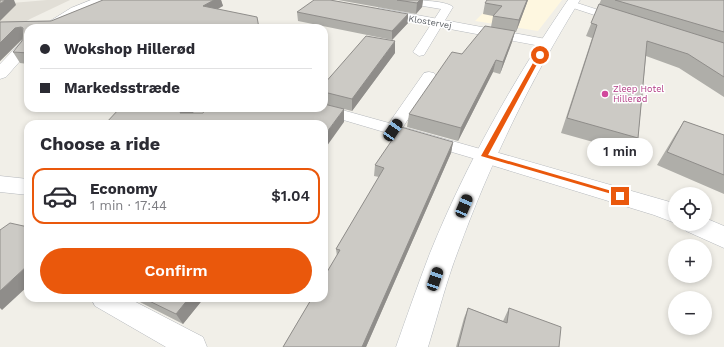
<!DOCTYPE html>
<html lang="en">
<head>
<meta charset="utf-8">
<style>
  body { margin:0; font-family:"Work Sans",sans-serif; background:#f7f7f7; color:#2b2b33; height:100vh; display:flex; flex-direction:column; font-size:15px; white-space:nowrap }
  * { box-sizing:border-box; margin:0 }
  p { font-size:13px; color:#7c7c81 }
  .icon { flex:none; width:22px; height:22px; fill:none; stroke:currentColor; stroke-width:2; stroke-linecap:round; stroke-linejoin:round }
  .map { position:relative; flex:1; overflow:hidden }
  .panel { position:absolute; left:24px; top:120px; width:304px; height:182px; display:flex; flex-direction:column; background:#fff; border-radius:12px; box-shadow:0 2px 6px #0003 }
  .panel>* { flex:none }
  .banner { position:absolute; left:24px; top:24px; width:304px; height:88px; border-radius:12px; box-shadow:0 2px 6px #0003; display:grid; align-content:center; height:88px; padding:0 16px; background:#fff }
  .tools { position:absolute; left:668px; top:187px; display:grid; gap:8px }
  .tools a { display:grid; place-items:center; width:44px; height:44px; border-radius:50%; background:#fff; box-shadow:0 2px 6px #0003; font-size:20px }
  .end { position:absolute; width:18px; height:18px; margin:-9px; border:5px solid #ea580c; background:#fff; box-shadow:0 0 0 2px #fff }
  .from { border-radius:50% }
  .bubble { position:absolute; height:28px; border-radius:14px; background:#fff; box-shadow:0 2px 6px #0003; font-size:13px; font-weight:600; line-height:28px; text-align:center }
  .car { position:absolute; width:12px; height:24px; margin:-12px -6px; border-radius:5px; box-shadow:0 0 3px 1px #0007; background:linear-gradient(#222 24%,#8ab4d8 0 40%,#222 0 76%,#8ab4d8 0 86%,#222 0) }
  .banner b { display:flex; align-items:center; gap:14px; height:38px; font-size:15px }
  .banner b+b { border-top:1px solid #e1e1e2 }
  .banner i { width:10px; height:10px; background:#2b2b33 }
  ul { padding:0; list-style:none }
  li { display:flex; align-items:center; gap:12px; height:56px; margin:0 8px 6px; padding:0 8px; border:2px solid transparent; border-radius:12px }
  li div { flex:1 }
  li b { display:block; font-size:15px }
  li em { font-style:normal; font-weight:600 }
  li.selected { border-color:#ea580c }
  li>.icon { width:36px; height:36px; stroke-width:1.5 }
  h2 { padding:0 16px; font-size:18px; line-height:48px }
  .action { display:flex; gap:8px; margin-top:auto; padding:8px 16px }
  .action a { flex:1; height:46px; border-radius:24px; background:#ea580c; color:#fff; font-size:16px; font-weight:600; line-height:46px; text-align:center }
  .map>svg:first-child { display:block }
  .commercial { fill:#fef7e0 }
  .education { fill:#e1ded6 }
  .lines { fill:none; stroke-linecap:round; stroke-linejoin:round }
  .lane-casing { stroke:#b5b8bc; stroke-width:1 }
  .street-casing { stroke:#b5b8bc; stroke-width:1 }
  .secondary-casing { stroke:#b6babf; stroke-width:1 }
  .lane { fill:#fff; fill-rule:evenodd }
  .street { fill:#fff; fill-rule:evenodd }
  .secondary { fill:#fff; fill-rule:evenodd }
  .wall { fill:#afaea9 }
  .shaded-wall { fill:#8f8d8a }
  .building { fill:#cccac5; stroke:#8f8d8a }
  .route { fill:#ea580c }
  .hotel-dot { fill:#d1479c; stroke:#fff; stroke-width:1.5 }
  .labels { text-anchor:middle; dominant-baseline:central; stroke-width:3; stroke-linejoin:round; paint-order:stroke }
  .far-street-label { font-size:9px; fill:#5f6368; stroke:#fff }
  .far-hotel-label { font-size:9px; fill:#b23c85; stroke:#fff; text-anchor:start }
</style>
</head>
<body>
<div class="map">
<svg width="724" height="347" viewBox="0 0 724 347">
  <rect width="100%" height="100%" fill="#f1efe8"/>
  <path class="commercial" d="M496,0H562L538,31L475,21Z"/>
  <path class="education" d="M47,0H70L30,19L14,29L0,42V4Z"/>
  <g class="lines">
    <defs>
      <path id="lane" d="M400,0C411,0 446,0 453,7L424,55L419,56L413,52L441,9L405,3Z
        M571,1L623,18L625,20L619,23L567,6L566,4L567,2Z
        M429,72L434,73L436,76L403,127L491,152L494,156L491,160L485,162L479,160L313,111L311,108H324V105L389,123L424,73Z
        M91,298H128L203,337L207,347H166L95,306Z"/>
      <path id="street" d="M91,0H107L56,28H39L71,8Z
        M379,8L546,39L551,40L553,43L551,46L546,47L375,15L373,12Z
        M28,39V52L6,77L0,79V64L23,40Z
        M485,149L670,202L675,204V223L654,215L478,161L475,156L478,151Z
        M0,176L28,179V195L0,192Z
        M705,218L724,226V248L686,231L683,224H705Z"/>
      <path id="secondary" d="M568,0H580C531,79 490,163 458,251C446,282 438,315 428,347H396C407,316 418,284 430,253C466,164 514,79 568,0Z"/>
    </defs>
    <use href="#lane" class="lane-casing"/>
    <use href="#street" class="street-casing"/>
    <use href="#secondary" class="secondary-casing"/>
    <use href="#lane" class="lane"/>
    <use href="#street" class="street"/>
    <use href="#secondary" class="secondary"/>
  </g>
  <path class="wall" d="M103,0H221L223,6L28,28V64L20,63L13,52L22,41L23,39L0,61V22L51,21Z
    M338,0H429H423L422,7L416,14Z
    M528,0L516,32H515L512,42L500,74L493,72L458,141L407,127L409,114L462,54L491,27L493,16L483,14L485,3Z
    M601,0H724V97L679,68L646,56L638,138L629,152L561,133L592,38L586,36Z
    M297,12L408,23L392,40L298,21Z
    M395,53L352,111L324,104L344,122L324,124L120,108H196L193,113H203L324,108V84Z
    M684,121L724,135V194L657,165L675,135Z
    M453,142L451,153L366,347H283L337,256L336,249L379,177L374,176L375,165Z
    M133,298H204L183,324L134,299Z
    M468,308L503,321L504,319L509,308L559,347H456L464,318Z"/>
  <path class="shaded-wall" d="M5,0H14L16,5L0,21V4Z
    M214,0H221L223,6L206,16L203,6Z
    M420,0H423L422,7L416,14L417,3Z
    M527,0H528L516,32L519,20Z
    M408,14V23L392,40V31Z
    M21,27L28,38L22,39L0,61V43L15,28Z
    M515,31L512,42L500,74L503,62Z
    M395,41V53L352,111V99Z
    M496,60L493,72L458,141L461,128Z
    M183,108H196L186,124L180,113Z
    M344,109V122L324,150V136Z
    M453,142L451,153L366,347H362Z
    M28,265V286L2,310L0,308V291Z
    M189,298H204L183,324L176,314Z"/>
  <path class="building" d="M0,0H5L0,4Z
    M103,0H214L203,6L257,17L259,28H28V53L13,52L22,41L23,28L21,27L15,28L0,43V22L51,21Z
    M314,0H330L408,14L392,31L297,12Z
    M397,0H420L417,3Z
    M487,0H527L519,20L493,16L502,6L485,3Z
    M615,0H724V32Z
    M599,4L724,43V77L688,54L647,41L638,138L567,118L597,25L591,23Z
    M485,26L515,31L503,62L496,60L461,128L409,114L452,52L462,54Z
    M366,36L395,41L352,99L324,92V84Z
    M324,104L344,109L324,136V124H105L120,108H183L180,113H203L206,108H324Z
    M684,121L724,135V175L667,152Z
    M401,127L453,142L362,347H283L312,298H324V277L340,250L336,249L384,168L375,165Z
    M10,223L28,227V265L0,291V230Z
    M143,298H189L176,314Z
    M468,308L507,323L509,308L561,327L559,347H458Z"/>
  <path class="route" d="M538,54L542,55L488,155L622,194V197L481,156Z"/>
  <circle class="hotel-dot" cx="605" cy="94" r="4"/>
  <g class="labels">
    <g class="far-street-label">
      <text transform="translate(430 22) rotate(10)">Klostervej</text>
    </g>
    <g class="far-hotel-label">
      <text x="613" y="89">Zleep Hotel<tspan x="613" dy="10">Hillerød</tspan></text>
    </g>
  </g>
</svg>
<div class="tools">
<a><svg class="icon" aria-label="locate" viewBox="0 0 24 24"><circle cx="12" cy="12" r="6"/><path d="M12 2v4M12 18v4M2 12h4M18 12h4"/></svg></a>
<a>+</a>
<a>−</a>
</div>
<i class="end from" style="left:540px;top:55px"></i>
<i class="end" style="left:620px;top:196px"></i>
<div class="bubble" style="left:587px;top:138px;width:66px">1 min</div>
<i class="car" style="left:393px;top:130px;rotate:34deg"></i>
<i class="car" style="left:464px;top:206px;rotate:23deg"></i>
<i class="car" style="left:435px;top:279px;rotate:19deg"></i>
<div class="banner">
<b><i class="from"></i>Wokshop Hillerød</b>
<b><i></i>Markedsstræde</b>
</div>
<section class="panel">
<h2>Choose a ride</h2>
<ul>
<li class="selected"><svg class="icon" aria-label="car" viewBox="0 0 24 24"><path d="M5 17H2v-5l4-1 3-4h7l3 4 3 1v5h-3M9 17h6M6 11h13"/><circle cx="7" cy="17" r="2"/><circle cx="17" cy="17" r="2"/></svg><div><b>Economy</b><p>1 min · 17:44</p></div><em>$1.04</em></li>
</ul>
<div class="action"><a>Confirm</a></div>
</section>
</div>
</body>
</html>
